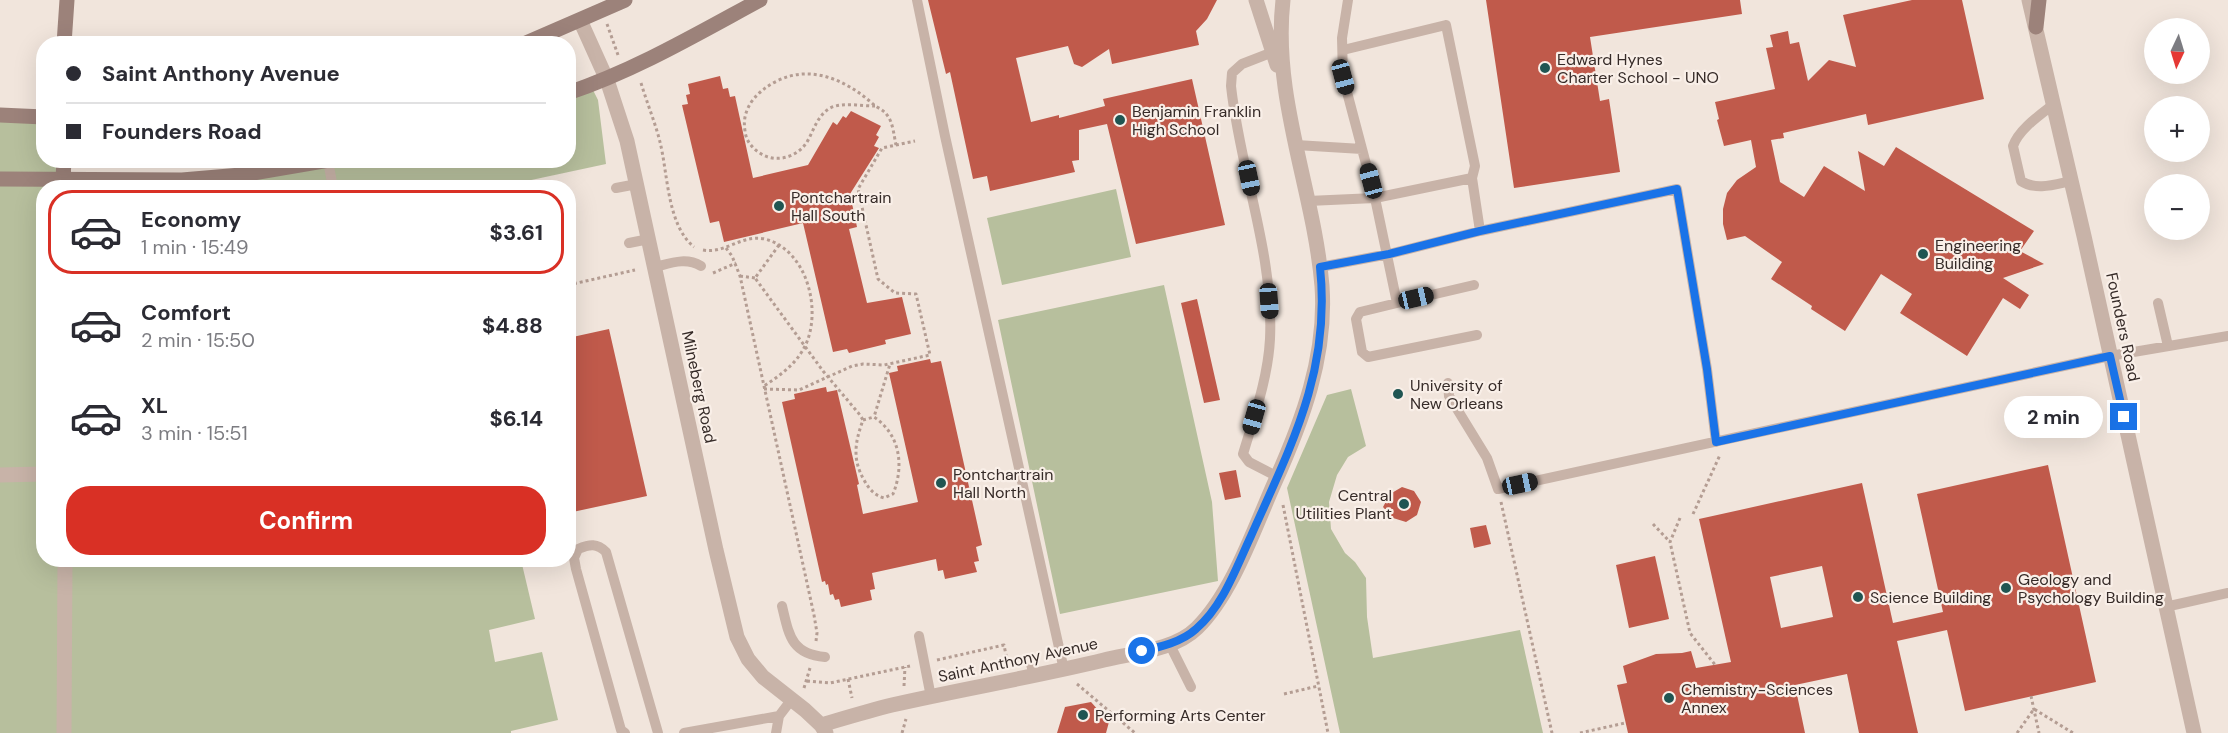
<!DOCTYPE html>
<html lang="en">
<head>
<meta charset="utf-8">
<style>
  body { margin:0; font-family:"DM Sans",sans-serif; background:#f7f7f7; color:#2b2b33; height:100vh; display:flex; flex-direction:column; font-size:22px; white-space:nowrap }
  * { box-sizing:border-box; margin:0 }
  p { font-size:20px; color:#7c7c81 }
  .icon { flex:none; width:33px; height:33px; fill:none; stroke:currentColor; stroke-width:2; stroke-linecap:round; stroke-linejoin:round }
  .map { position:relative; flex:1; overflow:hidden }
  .panel { position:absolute; left:36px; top:180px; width:540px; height:387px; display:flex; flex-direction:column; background:#fff; border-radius:24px; box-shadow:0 6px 24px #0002 }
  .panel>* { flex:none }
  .top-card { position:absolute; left:36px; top:36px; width:540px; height:132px; border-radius:24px; box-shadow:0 6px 24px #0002; display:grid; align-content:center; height:132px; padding:0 30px; background:#fff }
  .needle { width:39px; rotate:184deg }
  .fabs { position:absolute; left:2144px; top:18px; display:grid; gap:12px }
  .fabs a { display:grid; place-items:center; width:66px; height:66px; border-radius:50%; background:#fff; box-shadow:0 6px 24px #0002; font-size:30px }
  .end { position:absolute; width:27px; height:27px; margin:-14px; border:8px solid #1a73e8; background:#fff; box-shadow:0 0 0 3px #fff }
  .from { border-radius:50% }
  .bubble { position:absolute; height:42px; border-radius:21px; background:#fff; box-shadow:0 6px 24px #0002; font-size:20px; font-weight:700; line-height:42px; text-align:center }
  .car { position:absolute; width:18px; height:36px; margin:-18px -9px; border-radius:8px; box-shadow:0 0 4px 2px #0007; background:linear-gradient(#222 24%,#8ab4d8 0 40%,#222 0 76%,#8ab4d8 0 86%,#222 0) }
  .top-card b { display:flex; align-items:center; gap:21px; height:57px; font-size:22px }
  .top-card b+b { border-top:2px solid #e1e1e2 }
  .top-card i { width:15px; height:15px; background:#2b2b33 }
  ul { padding:10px 0 0; list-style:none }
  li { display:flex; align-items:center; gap:18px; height:84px; margin:0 12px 9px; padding:0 18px; border:3px solid transparent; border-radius:24px }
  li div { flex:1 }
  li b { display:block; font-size:22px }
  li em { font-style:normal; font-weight:700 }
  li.current { border-color:#d93025 }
  li>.icon { width:54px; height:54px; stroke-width:1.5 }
  .primary-button { display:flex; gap:12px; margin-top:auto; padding:12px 30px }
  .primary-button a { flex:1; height:69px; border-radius:24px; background:#d93025; color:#fff; font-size:24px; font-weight:700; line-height:69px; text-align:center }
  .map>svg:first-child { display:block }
  .green { fill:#b7bf9d }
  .building { fill:#c05a4b; fill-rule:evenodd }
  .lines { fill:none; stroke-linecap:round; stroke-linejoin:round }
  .path { stroke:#b49d93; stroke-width:3; stroke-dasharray:3 3; stroke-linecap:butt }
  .service { stroke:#c8b3a8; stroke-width:10 }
  .minor { stroke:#c8b3a8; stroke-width:15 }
  .tertiary { stroke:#c8b3a8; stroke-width:15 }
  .secondary { stroke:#9c827a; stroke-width:15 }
  .route { stroke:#1a73e8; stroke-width:8 }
  .poi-dot { fill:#205552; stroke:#f9efe8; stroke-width:2 }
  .labels { text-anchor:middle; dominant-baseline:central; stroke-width:4.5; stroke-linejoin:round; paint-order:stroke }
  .poi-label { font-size:16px; fill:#362b28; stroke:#f9efe8; text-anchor:start }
  .street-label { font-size:16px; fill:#362b28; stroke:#f9efe8 }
</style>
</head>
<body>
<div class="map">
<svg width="2228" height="733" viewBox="0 0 2228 733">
  <rect width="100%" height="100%" fill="#f1e5dc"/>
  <path class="green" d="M591,86L598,100L606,164L499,187L44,188V560H473V562L483,560H521L535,619L489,630L495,662L542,652L558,720L511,731V733H0V115L43,117L44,160L64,161L63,179L182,180L329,161L568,160L569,93Z
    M1116,189L1131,257L1002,285L987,218Z
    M1164,285L1212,502L1218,581L1060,614L998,320Z
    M1351,389L1366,446L1348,457L1337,475L1329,502L1331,529L1345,553L1355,562L1366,578L1367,617L1373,658L1520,630L1543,733H1340L1287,488L1327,395Z"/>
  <path class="building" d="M928,0H1217L1207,19L1196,31L1199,45L1112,64L1109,49L1082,67L1074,64L1068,46L1016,58L1031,122L1059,115V118L1105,106L1103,99L1192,79L1225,225L1136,244L1107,124L1079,130V160L1072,161L1075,172L990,191L987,176L973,179L950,72L946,74Z
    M1486,0H1740L1742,14L1590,37L1600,101L1609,99L1620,172L1514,188Z
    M1912,0H1962L1984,99L1868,125L1866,114L1783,133L1784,138L1771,140L1780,182L1804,197L1824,166L1865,191L1858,151L1884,166L1896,147L2034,231L2020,251L2044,264L2003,278L2029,295L2020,309L2003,298L1967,356L1900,313L1912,294L1881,274L1845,331L1811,309L1812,306L1771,279L1782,262L1745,236L1727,240L1723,224V209L1727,193L1737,180L1756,167L1751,140L1724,146L1717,120L1719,119L1715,102L1775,89L1766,48L1773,47L1770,35L1788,31L1790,44L1799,42L1808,81L1829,60L1856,67L1843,15Z
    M720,76L723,89L728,88L730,97L735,96L753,178L808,165L833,122L837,125L843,116L846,118L851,111L881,126L876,135L879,137L874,146L879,148L850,194L857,227L849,229L867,303L902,297L911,334L885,340L886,344L849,353L847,349L833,352L803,223L724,242L719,221L710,223L682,105L688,104L686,95L690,94L688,84Z
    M1197,299L1220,400L1204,403L1181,303Z
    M609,329L647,496L568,513V338Z
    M930,359L931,363L941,361L982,545L976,547L979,561L974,562L977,572L945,579L943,570L938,571L936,559L872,573L875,589L870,590L872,600L841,607L839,599L835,600L833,594L830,595L828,584L826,585L825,581L822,582L782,402L795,399L794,394L826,387L827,392L837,390L859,484L857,485L863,514L918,502L889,373L898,371L897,366Z
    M2048,465L2096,682L1965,711L1947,630L1897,641L1918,733H1859L1847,674L1795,685L1805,733H1628L1617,685L1627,683L1623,666L1656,654L1682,653L1691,651L1696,668L1731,662L1699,519L1862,483L1893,623L1943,612L1917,494ZM1822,566L1833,617L1781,628L1770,577Z
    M1236,470L1241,497L1225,500L1219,473Z
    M1402,487L1414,491L1421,502L1417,515L1406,522L1393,518L1383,507L1390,494Z
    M1486,525L1491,544L1474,548L1470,528Z
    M1655,556L1669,619L1629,628L1616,565Z
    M1091,702L1109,722L1106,733H1057L1065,707Z"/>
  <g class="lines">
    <path class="path" d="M607,24L618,55
      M641,83C647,103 655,122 660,142C668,174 667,225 694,247
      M875,106C861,106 842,102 830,108C817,116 814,130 807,142C798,156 779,163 763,155C754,150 746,142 745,131C743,119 746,110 752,101C759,92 767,86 777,81C811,64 846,80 873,104C877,108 883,109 887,115C893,122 894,136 896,145
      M779,245L755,278L823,371L860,415L863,420C855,442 852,459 864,480C869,489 874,495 884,498L893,494C904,467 901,435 874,417L890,364
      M726,248L732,256L740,276L814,615L817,633L816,641
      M703,250C726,254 741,234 765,239C808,250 823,313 804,348C795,365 779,376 764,386
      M713,273L736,263
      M740,276L755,278
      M568,285L635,270
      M764,389L799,390L852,366L863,364L884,365L930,355L916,294L895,293L878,279L858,189L882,148L915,141
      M863,420L874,417
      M1501,502L1552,733
      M1283,505L1328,733
      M1693,514L1720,455
      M1680,518L1670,542L1690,633L1716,666
      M1653,524L1670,542
      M937,660L1004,645L1008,665
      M848,679L852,698
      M807,681L830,683L910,666
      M1077,684L1135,733
      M904,686L905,667
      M804,688L810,668
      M1284,694L1318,686
      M2031,696L2039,733
      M902,733L906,719
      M1580,733L1625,723
      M2017,733L2034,709L2073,733"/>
    <path class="service" d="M917,0L945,136L1064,670
      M1348,0L1342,38L1343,77L1375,198L1397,303L1474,285
      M1273,52L1242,64L1232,73L1231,86C1240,171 1274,253 1270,339C1268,378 1254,417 1243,454L1249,462L1278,477
      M2054,104C2040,115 2019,129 2013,146L2021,181C2036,191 2056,184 2071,181
      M1296,145L1362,149
      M328,161L333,188
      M616,188L637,184
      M1308,201L1375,198L1472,178L1475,166L1446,25L1343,50
      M1480,231L1677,189L1707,369L1716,442
      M629,243L649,239
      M655,267C671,263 686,257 701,266
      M1320,267L1389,254L1480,231L1472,178
      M1397,303L1360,312L1356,319L1362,352L1368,357L1477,335
      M2158,303L2168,346
      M1448,383L1449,396L1487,458L1498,489L2110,356L2228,336
      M782,606C789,635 791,654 825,657
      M2165,607L2228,593
      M919,636L931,697
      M1169,643L1191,687
      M1031,664L1034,676
      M625,733L621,730L576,569L574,558L578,549C590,544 597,543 606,552L658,733
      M684,733L779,716
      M776,733L779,716L792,699"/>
    <path class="minor" d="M1256,0L1277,65
      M2029,0L2084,236L2194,733
      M580,20L607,80L627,141L716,550L737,637L748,659L763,677L805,710L821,725L826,733
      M821,725C845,718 868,711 892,705C962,689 1034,677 1104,660C1133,653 1175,650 1197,628C1232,594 1254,529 1274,484C1302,422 1327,356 1322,286C1314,190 1272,98 1283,0"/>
    <path class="tertiary" d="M0,475L44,474
      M64,733L65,560"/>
    <path class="secondary" d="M2036,27L2039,0
      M64,44L67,0
      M524,44L625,0
      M568,93C636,70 697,34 760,0
      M0,115L44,117
      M0,179L182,180L241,175L329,160
      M63,179L64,160"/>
  </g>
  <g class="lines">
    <path class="route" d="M1142,651C1160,647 1182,642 1196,629C1223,606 1236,568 1251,536C1292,444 1331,370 1320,267L1389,254L1480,231L1677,189L1707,369L1716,442L2110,356L2124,417"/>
  </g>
  <g class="poi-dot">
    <circle cx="1545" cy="68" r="6"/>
    <circle cx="1120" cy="120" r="6"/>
    <circle cx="779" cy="206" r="6"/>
    <circle cx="1923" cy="254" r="6"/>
    <circle cx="1398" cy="394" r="6"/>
    <circle cx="941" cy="483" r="6"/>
    <circle cx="1404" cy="504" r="6"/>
    <circle cx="2006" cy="588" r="6"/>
    <circle cx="1858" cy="597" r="6"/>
    <circle cx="1669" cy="698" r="6"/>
    <circle cx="1083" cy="715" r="6"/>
  </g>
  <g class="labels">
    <g class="poi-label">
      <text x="1557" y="59">Edward Hynes<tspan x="1557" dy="18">Charter School - UNO</tspan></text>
      <text x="1132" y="111">Benjamin Franklin<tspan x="1132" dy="18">High School</tspan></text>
      <text x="791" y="197">Pontchartrain<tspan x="791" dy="18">Hall South</tspan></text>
      <text x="1935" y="245">Engineering<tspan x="1935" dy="18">Building</tspan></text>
      <text x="1410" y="385">University of<tspan x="1410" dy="18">New Orleans</tspan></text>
      <text x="953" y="474">Pontchartrain<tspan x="953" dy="18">Hall North</tspan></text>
      <text x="1392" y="495" text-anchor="end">Central<tspan x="1392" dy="18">Utilities Plant</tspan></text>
      <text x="2018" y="579">Geology and<tspan x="2018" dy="18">Psychology Building</tspan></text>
      <text x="1870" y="597">Science Building</text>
      <text x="1681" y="689">Chemistry-Sciences<tspan x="1681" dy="18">Annex</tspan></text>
      <text x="1095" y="715">Performing Arts Center</text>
    </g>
    <g class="street-label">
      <text transform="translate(2123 327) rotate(78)">Founders Road</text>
      <text transform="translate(699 387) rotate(78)">Milneberg Road</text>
      <text transform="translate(1018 660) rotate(-12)">Saint Anthony Avenue</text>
    </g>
  </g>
</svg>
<div class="fabs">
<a><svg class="needle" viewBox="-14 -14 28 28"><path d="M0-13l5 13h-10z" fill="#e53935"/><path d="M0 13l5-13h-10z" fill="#7c7c81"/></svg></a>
<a>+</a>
<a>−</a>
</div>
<i class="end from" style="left:1142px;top:651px"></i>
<i class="end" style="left:2124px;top:417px"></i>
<div class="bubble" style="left:2004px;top:396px;width:99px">2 min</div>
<i class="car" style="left:1343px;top:77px;rotate:165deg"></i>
<i class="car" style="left:1249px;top:178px;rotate:168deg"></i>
<i class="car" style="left:1371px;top:181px;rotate:345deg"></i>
<i class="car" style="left:1416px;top:298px;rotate:77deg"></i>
<i class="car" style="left:1269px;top:301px;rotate:176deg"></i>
<i class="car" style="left:1254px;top:417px;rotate:196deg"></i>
<i class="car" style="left:1520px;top:484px;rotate:78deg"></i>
<div class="top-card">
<b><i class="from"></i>Saint Anthony Avenue</b>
<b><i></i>Founders Road</b>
</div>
<section class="panel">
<ul>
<li class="current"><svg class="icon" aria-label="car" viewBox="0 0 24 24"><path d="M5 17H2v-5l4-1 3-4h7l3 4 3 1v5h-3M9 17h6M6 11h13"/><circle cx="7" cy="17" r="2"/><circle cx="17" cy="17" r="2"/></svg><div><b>Economy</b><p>1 min · 15:49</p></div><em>$3.61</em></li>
<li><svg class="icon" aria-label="car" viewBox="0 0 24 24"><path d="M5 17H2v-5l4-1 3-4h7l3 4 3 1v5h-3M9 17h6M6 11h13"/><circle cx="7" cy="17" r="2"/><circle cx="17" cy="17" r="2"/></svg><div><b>Comfort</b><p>2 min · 15:50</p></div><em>$4.88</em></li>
<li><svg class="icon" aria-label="car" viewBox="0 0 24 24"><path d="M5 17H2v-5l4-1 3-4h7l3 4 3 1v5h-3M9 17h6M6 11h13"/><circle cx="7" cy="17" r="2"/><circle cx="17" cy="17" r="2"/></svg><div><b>XL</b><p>3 min · 15:51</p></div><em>$6.14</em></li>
</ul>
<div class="primary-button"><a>Confirm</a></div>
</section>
</div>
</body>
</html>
